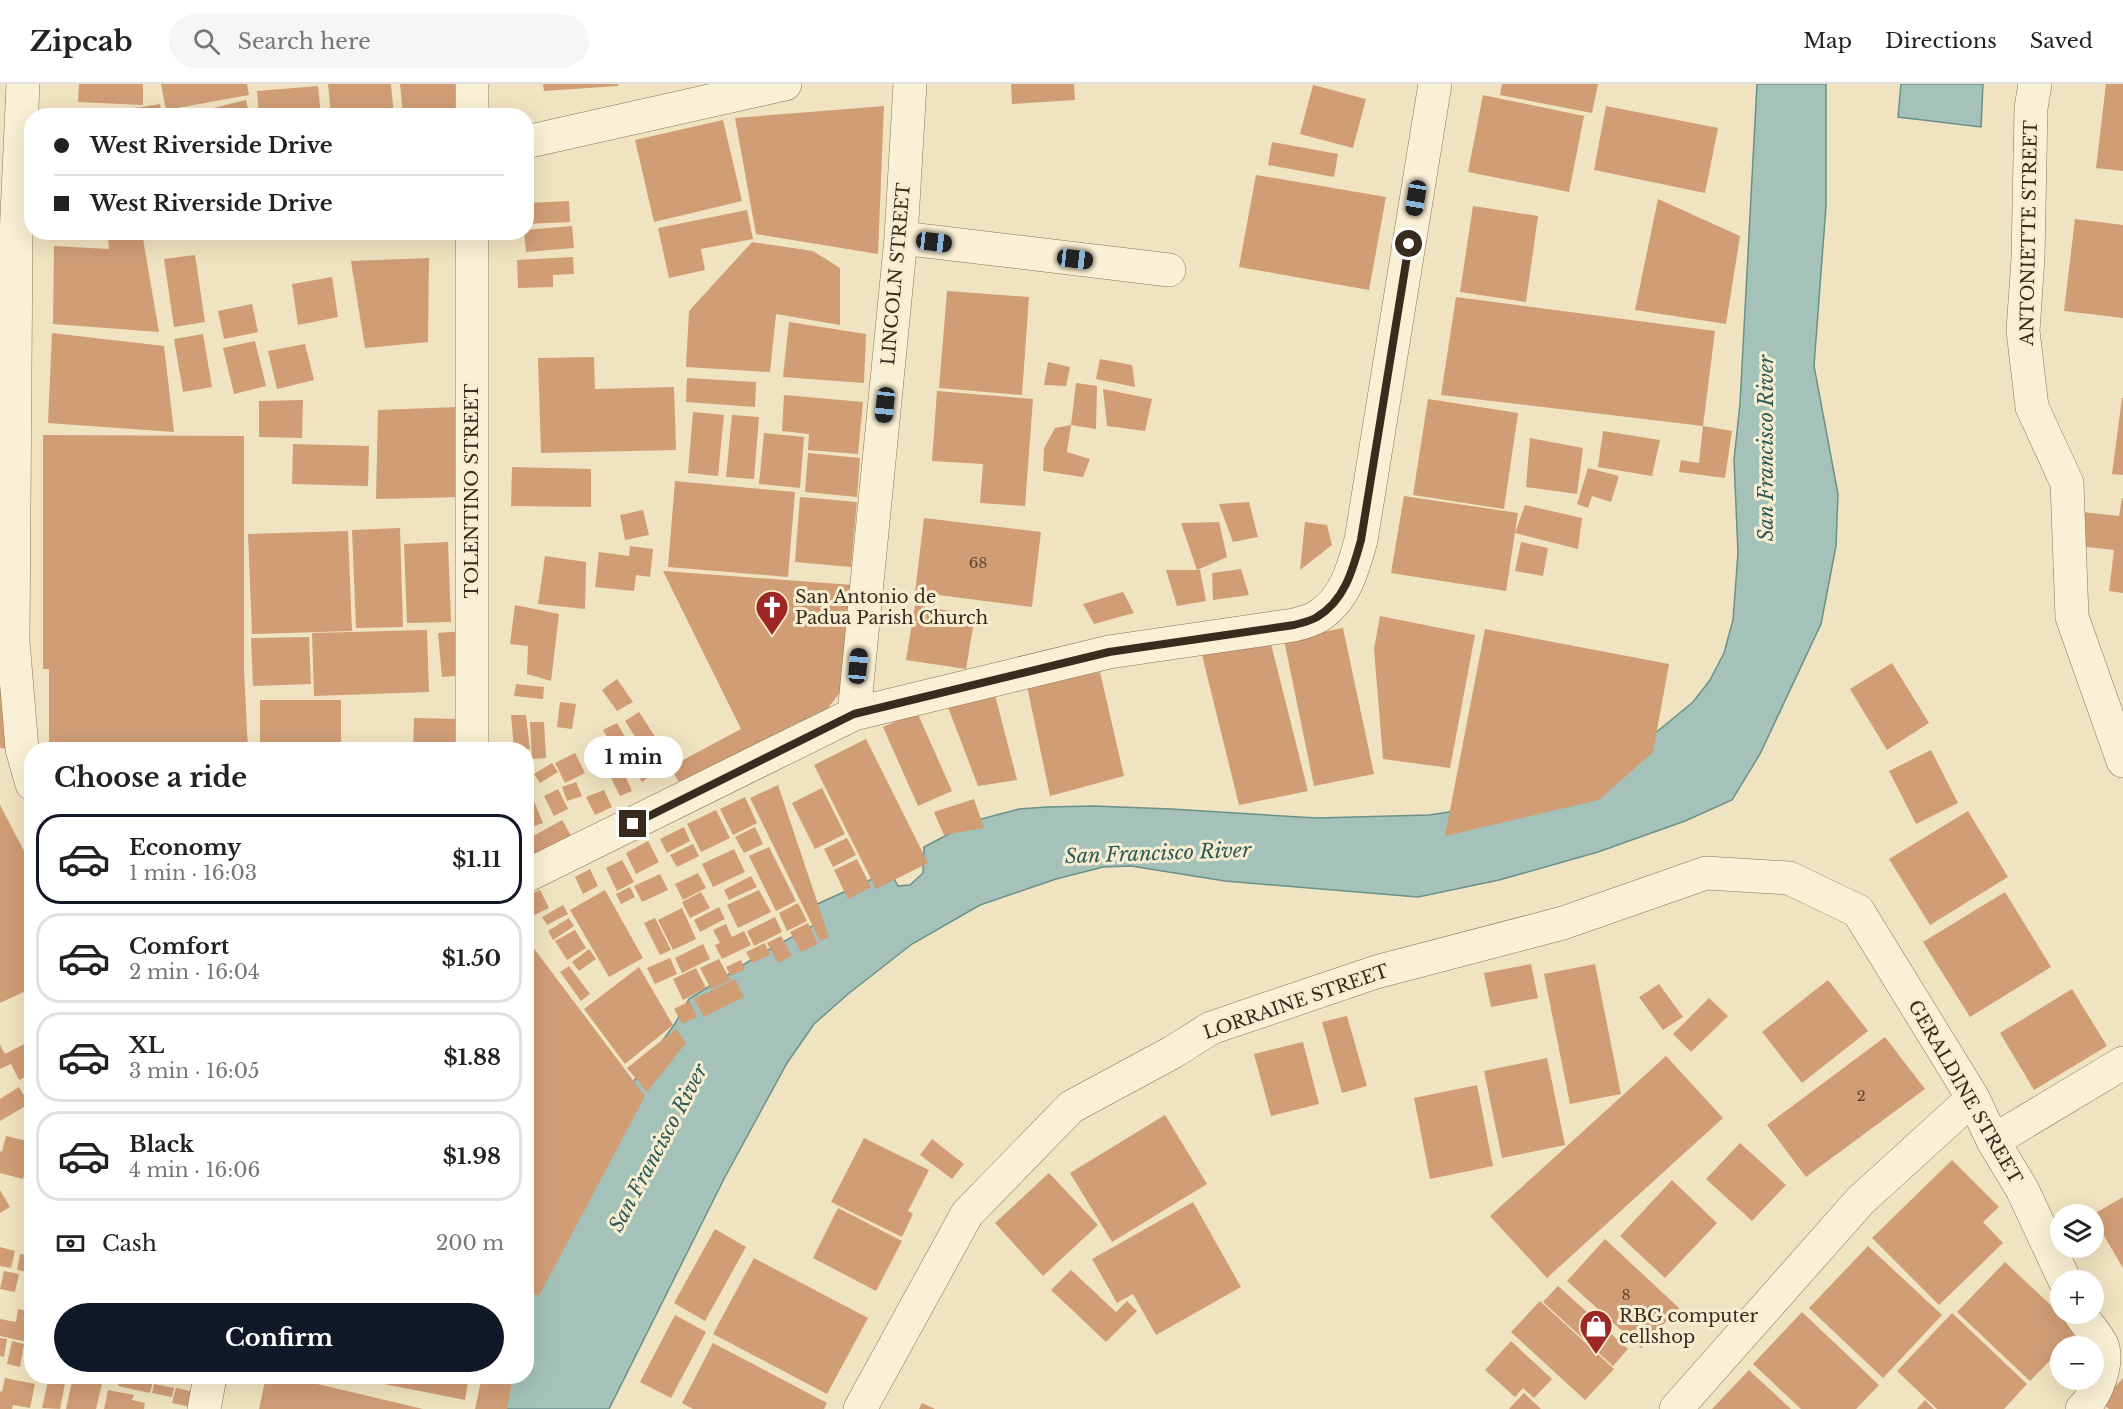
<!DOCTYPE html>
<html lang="en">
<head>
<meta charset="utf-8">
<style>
  body { margin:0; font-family:"Libre Baskerville",serif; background:#f6f6f6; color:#222; height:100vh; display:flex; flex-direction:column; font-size:22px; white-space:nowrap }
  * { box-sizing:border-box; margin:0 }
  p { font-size:20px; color:#767676 }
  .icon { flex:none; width:33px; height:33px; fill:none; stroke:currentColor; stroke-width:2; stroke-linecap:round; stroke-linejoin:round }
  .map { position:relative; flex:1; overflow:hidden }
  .sheet { position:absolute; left:24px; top:658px; width:510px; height:642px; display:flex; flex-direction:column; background:#fff; border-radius:24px; box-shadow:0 6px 24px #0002 }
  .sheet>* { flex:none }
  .top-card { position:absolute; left:24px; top:24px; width:510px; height:132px; border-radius:24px; box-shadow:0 6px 24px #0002; display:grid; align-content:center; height:132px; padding:0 30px; background:#fff }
  .tools { position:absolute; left:2050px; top:1120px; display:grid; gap:12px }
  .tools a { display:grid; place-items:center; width:54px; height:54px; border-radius:50%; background:#fff; box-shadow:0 6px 24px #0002; font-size:30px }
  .end { position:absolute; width:27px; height:27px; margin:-14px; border:8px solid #392b1d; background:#fff; box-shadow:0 0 0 3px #fff }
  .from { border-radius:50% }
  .bubble { position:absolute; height:42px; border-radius:21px; background:#fff; box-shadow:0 6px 24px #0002; font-size:20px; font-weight:700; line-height:42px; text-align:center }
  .car { position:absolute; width:18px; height:36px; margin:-18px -9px; border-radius:8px; box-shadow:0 0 4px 2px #0007; background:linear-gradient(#222 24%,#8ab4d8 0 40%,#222 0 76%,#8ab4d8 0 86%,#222 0) }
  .top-card b { display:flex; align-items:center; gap:21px; height:57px; font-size:22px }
  .top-card b+b { border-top:2px solid #e0e0e0 }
  .top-card i { width:15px; height:15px; background:#222 }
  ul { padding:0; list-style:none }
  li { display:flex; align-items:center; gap:18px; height:90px; margin:0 12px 9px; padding:0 18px; border:3px solid #e0e0e0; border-radius:24px }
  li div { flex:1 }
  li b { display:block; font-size:22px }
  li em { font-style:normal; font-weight:700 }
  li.selected { border-color:#111827 }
  li>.icon { width:54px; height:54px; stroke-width:1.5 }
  h2 { padding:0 30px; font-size:27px; line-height:72px }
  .pay { display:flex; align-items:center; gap:15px; height:66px; padding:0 30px; font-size:22px }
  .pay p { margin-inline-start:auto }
  .cta { display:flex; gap:12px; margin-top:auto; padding:12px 30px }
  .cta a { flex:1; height:69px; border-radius:36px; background:#111827; color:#fff; font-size:24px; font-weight:700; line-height:69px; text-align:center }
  header { display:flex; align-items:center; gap:36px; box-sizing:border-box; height:84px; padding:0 30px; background:#fff; border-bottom:2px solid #e0e0e0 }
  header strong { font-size:28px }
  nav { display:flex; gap:33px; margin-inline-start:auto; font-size:21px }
  .search { width:420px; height:54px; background:#f6f6f6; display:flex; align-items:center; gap:15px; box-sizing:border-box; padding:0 21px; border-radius:33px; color:#767676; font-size:22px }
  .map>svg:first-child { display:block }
  .water { fill:#a4c2ba; stroke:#6a9188; stroke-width:1.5 }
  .building { fill:#d09d75 }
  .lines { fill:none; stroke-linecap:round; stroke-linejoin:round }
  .minor-casing { stroke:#8a7458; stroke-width:34 }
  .minor { stroke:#faf0d5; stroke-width:33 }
  .route { stroke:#392b1d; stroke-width:8 }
  .labels { text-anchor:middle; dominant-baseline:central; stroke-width:6; stroke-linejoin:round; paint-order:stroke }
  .number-label { font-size:15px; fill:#5f4833 }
  .street-label { font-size:18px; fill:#392b1d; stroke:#f7edd1 }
  .poi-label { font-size:18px; fill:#392b1d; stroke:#f7edd1; text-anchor:start }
  .water-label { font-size:20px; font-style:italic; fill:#2b5a58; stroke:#f7edd1 }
</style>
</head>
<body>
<header>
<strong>Zipcab</strong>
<div class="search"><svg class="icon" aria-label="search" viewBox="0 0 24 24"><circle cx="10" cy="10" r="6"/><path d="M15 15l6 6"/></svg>Search here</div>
<nav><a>Map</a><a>Directions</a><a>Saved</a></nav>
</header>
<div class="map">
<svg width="2123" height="1325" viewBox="0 0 2123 1325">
  <rect width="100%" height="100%" fill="#f0e3c1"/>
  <path class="water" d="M1757,0H1826V122L1814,282L1838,410L1836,462L1821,540L1760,670L1732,716L1685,737L1598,768L1499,796L1418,813L1225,797L1131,782L1103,783L1056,795L980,821L912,860L848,910L814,940L787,979L725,1093L609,1325H477L486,1293H526L527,1169L563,1104L644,982L674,941L689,915L759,871L820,838L813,822L890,787L898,802L910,801L923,789L924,763L974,737L1019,725L1047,723L1093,722L1171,725L1316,734L1429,731L1557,712L1625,674L1693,618L1710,596L1724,569L1733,536L1738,469L1734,376L1740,320Z
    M1901,0H1983L1981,43L1898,33Z"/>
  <path class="building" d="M79,0H143V21L78,18Z
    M161,0H247L249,11L166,26Z
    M328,0H391L394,32H331Z
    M400,0H465L468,32H403Z
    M543,0H618V2L544,7Z
    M1011,0H1074L1075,16L1012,20Z
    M1502,0H1598L1592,29L1500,11Z
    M2106,0H2123V87L2096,84Z
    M1313,1L1366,15L1353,64L1300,50Z
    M318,2L321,32H259L257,7Z
    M1483,11L1584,32L1569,108L1468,88Z
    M246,16L250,32H184V31Z
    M160,20L162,32H98V30Z
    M884,22L878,170L756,150L735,34Z
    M1606,22L1718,44L1705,109L1594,86Z
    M723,36L742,117L654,138L635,56Z
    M1272,58L1338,70L1334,93L1268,81Z
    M1256,91L1386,113L1369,206L1239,183Z
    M1658,115L1740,152L1726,240L1635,226Z
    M569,117L570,138L526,140V119Z
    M1473,122L1538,132L1526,218L1460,208Z
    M747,126L753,155L701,165L705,186L669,194L658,144Z
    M2075,135L2123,141V234L2064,227Z
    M572,142L574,164L526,168L524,148H526V146Z
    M108,153L143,155L159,248L53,240L54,162L109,165Z
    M752,158L813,167L840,184V241L776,230L770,288L686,283L689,227Z
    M195,171L205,238L174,243L164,175Z
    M573,173L574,190L553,191V203L518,204L517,176Z
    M429,174L428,258L365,264L351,177Z
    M332,193L338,233L298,241L292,200Z
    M947,207L1029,213L1022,311L939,304Z
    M1456,213L1715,247L1703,342L1441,311Z
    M252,220L258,248L224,255L218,227Z
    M789,238L866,250L864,299L783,293Z
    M52,249L164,262L174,348L48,339Z
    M203,250L212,303L183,308L174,255Z
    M255,257L266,302L234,310L223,264Z
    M305,260L314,296L277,305L268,267Z
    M594,273L595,305L674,303L676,366L541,369L538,274Z
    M1100,275L1132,281L1135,303L1096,295Z
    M1048,278L1070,283L1066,302L1044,301Z
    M687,294L756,298L755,323L686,318Z
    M1076,299L1097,302L1096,345L1071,341Z
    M1103,305L1152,315L1145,347L1107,342Z
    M937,307L1033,315L1025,422L980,419L983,380L932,377Z
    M784,311L863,318L858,370L808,366L809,350L782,347Z
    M2122,314H2123V391L2112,390Z
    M1428,315L1518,329L1504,425L1413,411Z
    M303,316L302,354L259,353V317Z
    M458,323L465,413L376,415L378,326Z
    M693,328L724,331L718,392L688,389Z
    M732,331L759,333L754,395L726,393Z
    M1071,341L1067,368L1090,375L1083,393L1043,387L1044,364L1055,344Z
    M1703,342L1732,347L1725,394L1679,388L1681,376L1699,379Z
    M1603,347L1660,356L1652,392L1598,383Z
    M764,349L804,353L800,404L759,400Z
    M43,351L244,352V586L248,666L49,665V585H43Z
    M1530,354L1583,364L1577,410L1526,403Z
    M293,360L369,362L368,402L292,400Z
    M808,369L860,374L857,413L805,408Z
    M512,383L591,385V423L511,422Z
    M1588,384L1619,392L1611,418L1592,412L1588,424L1577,420Z
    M675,397L795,408L788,493L668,483Z
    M1404,412L1518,429L1506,507L1391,489Z
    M800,413L857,418L851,483L795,478Z
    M2122,414H2123V509L2109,507L2114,466L2079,462L2083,428L2119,432Z
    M1249,418L1258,453L1233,458L1219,420Z
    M1525,421L1582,434L1578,465L1515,449Z
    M643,426L649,451L625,456L620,431Z
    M924,434L1041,448L1032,523L915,508Z
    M1219,438L1227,473L1197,486L1181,439Z
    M1305,438L1327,441L1332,461L1300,486Z
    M400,444L403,543L356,544L352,446Z
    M348,447L352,547L252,550L248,450Z
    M448,458L451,538L407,539L404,460Z
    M1521,458L1548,464L1543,492L1515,487Z
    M630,462L653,465L650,493L636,491L634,507L595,503L599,468L629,472Z
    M545,472L586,478L585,525L538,520Z
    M1241,485L1249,511L1213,516L1212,489Z
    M1166,486H1200L1206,517L1177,522Z
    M663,487L853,501L844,603L822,632L683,705L670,683L741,645Z
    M1123,508L1134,529L1094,540L1083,520Z
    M515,521L559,530L551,597L527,590L528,562L510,560Z
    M915,521L975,531L966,585L906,576Z
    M1380,532L1475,551L1450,684L1383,675L1374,565Z
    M1343,544L1374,690L1314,702L1284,556Z
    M1485,545L1669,580L1653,668L1599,716L1445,752Z
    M427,546L429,608L314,612L312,549Z
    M463,547L467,591L442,593L438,549Z
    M309,553L311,600L253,602L251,554Z
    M1270,556L1308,707L1239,721L1202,571Z
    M0,569L7,665L0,664Z
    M1892,579L1929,639L1887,666L1850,605Z
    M1100,588L1124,692L1050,712L1027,602Z
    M617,595L633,618L617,627L602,606Z
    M516,600L544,603L543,615L514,612Z
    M995,611L1017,696L978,702L946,618Z
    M260,616H341V666H260Z
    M560,618L576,620L572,645L557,643Z
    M639,628L656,654L642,663L625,637Z
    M917,628L952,707L918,722L883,643Z
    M511,631H526L530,665L514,666Z
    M414,634L462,635V666H413Z
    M530,638H544L546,674L532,675Z
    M617,639L634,668L620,676L603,646Z
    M866,655L928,779L876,805L814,681Z
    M607,663L612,683L591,687L586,668Z
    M654,666L665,681L642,698L631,683Z
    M1931,666L1958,719L1916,740L1889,687Z
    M575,669L585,689L565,699L555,679Z
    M526,677L533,678L530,695H526Z
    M552,679L558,688L540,699L534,690Z
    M623,687L632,707L620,712L611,694Z
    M576,698L582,712L567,717L562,703Z
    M778,701L829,853L820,857L750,714Z
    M822,704L845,750L815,765L792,719Z
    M558,705L568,725L554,732L544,712Z
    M604,706L612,723L595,731L586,713Z
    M531,710L543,739L526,745V712Z
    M745,713L757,739L733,751L720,725Z
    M974,715L984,744L944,751L934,728Z
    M0,721L32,782V904L0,919Z
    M716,726L730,754L701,768L687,740Z
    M1968,727L2008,793L1930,841L1889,775Z
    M562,736L572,753L535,774L526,756Z
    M684,743L690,757L667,769L660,755Z
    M755,743L763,760L744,769L735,753Z
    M847,754L856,771L833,783L824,765Z
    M648,757L659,778L636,790L626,769Z
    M693,760L699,772L677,783L670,771Z
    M769,763L796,817L776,827L749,772Z
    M734,765L745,788L713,803L702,780Z
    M857,775L871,803L848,815L834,786Z
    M622,776L634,798L617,807L606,784Z
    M590,785L598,802L583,810L575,793Z
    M698,789L706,804L683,816L675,800Z
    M660,790L668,806L642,818L634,802Z
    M751,792L757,803L729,816L724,806Z
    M630,803L635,813L621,820L616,810Z
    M540,806L549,824L528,834L526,812Z
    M605,806L643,874L609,893L570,826Z
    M759,806L771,828L738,844L727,821Z
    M701,808L710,824L690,834L682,818Z
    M2005,808L2051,883L1970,933L1923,858Z
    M798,819L807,837L787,847L779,829Z
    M563,821L568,830L547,841L542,833Z
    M719,823L725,835L700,848L694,836Z
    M682,824L696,855L673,866L658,836Z
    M775,833L782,848L754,862L747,847Z
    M569,834L574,842L553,856L548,847Z
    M655,834L671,866L660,871L644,839Z
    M808,839L818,860L801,868L790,848Z
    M726,840L732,853L744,847L751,861L722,875L715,861L720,859L713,846Z
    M575,846L586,864L567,876L555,857Z
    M781,852L792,872L778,879L767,859Z
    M526,854L645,1012L539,1212L526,1207Z
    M765,859L770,871L752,879L746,868Z
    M703,860L710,875L682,889L675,874Z
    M589,865L596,875L579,887L572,878Z
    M670,874L677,890L655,900L647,884Z
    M719,875L730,896L711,905L700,884Z
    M741,876L745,885L731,892L726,883Z
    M1531,880L1538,914L1491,923L1484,889Z
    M1595,880L1621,1010L1570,1020L1544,890Z
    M569,882L590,910L581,917L560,888Z
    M639,883L673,941L625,980L584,925Z
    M696,884L706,904L683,916L673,895Z
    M735,895L744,913L704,933L694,915Z
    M1828,896L1868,947L1802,999L1762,948Z
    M1659,900L1683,933L1663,946L1639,913Z
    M2072,905L2107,962L2034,1006L2000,949Z
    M1709,914L1728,932L1691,968L1673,950Z
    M690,917L697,933L682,940L674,925Z
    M1347,932L1367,1002L1342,1009L1322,938Z
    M676,945L686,959L647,1008L627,984Z
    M1885,953L1925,1005L1806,1093L1767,1041Z
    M32,956V990L19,996L11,980L0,985V961L5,970Z
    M1303,958L1319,1020L1271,1032L1254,970Z
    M1666,972L1723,1034L1547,1194L1490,1132Z
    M1547,974L1565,1061L1502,1074L1484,987Z
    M1477,1001L1493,1082L1430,1095L1414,1014Z
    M19,1003L29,1020L0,1037V1015Z
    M1165,1031L1207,1100L1112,1158L1070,1089Z
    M6,1052L32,1058V1075L28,1074L23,1095L0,1089V1067L2,1068Z
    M864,1054L929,1086L908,1127L913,1130L902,1153L831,1118Z
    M932,1055L964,1080L952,1095L920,1071Z
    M1740,1059L1786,1101L1752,1137L1706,1095Z
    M1952,1076L1999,1123L1983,1138L2003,1159L1939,1221L1872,1154Z
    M1049,1089L1098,1141L1043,1192L995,1139Z
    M1672,1096L1717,1139L1665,1194L1620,1152Z
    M0,1106L10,1123L0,1129Z
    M2123,1113V1184L2094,1135V1130Z
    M1193,1118L1241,1203L1156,1251L1133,1210L1117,1219L1092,1175Z
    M838,1124L902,1157L876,1207L813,1174Z
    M715,1145L746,1163L705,1237L674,1219Z
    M1605,1155L1679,1224L1641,1264L1567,1197Z
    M1868,1162L1942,1231L1883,1294L1809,1224Z
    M0,1163L15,1167L11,1184L0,1182Z
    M20,1170L32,1172V1189L17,1186Z
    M754,1174L868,1234L827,1310L713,1250Z
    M2005,1178L2078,1247L2030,1297L1957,1228Z
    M1071,1186L1116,1228L1127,1217L1137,1227L1106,1258L1051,1206Z
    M4,1187L19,1190L15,1208L0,1205Z
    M1558,1202L1628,1265L1613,1282L1543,1218Z
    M1540,1217L1614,1285L1585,1316L1511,1248Z
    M18,1225L32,1228V1259L0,1252V1235L16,1238Z
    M1802,1228L1879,1301L1856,1325H1801L1753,1280Z
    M1952,1229L2027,1300L2004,1325H1937L1897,1287Z
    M675,1231L706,1248L671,1314L640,1298Z
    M0,1254L7,1255L4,1273L0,1272Z
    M12,1257L24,1260L20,1283L7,1280Z
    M1511,1257L1552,1295L1534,1314L1523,1304L1515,1313L1485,1286Z
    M713,1259L827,1319L824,1325H693L682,1319Z
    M1749,1286L1791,1325H1712Z
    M49,1293L66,1294L60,1325L42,1324Z
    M73,1293H88L103,1296L96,1325H66Z
    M120,1293H154L150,1309L118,1302Z
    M266,1293H288L423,1325H259Z
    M365,1293H469L465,1316L364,1296Z
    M482,1293H513L507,1325H475Z
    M5,1294L35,1300L30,1324L13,1321L12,1325H0V1307L2,1308Z
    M2123,1294V1325H2109L2101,1318Z
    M154,1300L174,1304L172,1313L152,1309Z
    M176,1304L203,1310L199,1325L172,1319Z
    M108,1306L134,1311L132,1316L145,1319L144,1325H104Z
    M1524,1309L1541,1325H1509Z
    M1925,1316L1934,1325H1917Z
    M922,1319L935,1325H919Z"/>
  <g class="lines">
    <defs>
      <path id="minor" d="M23,0L16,152L13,557L22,665L32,700
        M472,0V32
        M2035,0L2031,24L2028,174L2023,247L2032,323L2067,399L2072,533L2123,677
        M526,58L785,0
        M472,148V666
        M901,154L1169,186
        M854,630L901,154L910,0
        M526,792L854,630L1109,568L1294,541C1301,539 1310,537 1317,533C1345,516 1353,485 1361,456L1435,0
        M1993,1057L2123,979
        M2080,1230C2086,1240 2097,1250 2102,1261C2109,1280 2096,1312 2082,1325
        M204,1325L210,1293
        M860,1325L967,1130L1071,1023L1173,968L1211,944L1376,888L1563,839L1706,789L1789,794L1858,827L1973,1014L1993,1057L2022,1105L2065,1197
        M1676,1325L1860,1117L1973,1014"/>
    </defs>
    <use href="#minor" class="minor-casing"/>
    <use href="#minor" class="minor"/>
  </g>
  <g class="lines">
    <path class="route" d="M633,740L854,630L1109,568L1294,541C1301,539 1311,537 1317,533C1345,516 1353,485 1361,456L1409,160"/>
  </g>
  <defs>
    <symbol id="church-pin" viewBox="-11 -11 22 30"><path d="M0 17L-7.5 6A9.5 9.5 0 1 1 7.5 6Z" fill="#9c2725" stroke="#f7edd1"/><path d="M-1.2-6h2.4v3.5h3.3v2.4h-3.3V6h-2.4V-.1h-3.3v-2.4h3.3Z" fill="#fff"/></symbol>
    <symbol id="shop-pin" viewBox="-11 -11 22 30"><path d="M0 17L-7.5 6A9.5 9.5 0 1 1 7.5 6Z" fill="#9c2725" stroke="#f7edd1"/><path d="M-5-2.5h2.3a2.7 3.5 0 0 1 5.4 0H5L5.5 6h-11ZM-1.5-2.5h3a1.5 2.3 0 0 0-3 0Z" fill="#fff"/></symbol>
  </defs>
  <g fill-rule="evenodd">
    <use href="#church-pin" x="753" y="504" width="38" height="52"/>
    <use href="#shop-pin" x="1577" y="1223" width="38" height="52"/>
  </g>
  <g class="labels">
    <g class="number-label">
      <text x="978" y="478">68</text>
      <text x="1861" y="1011">2</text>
      <text x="1626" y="1210">8</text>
    </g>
    <g class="street-label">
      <text transform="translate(2029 149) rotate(-89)">ANTONIETTE STREET</text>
      <text transform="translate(896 190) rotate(-85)">LINCOLN STREET</text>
      <text transform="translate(472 407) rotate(-90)">TOLENTINO STREET</text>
      <text transform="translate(1296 918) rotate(-19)">LORRAINE STREET</text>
      <text transform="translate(1965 1008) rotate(60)">GERALDINE STREET</text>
    </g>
    <g class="poi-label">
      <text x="795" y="513">San Antonio de<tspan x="795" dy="21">Padua Parish Church</tspan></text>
      <text x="1619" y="1232">RBG computer<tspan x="1619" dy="21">cellshop</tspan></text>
    </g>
    <g class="water-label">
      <text transform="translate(1766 364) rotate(-90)">San Francisco River</text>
      <text transform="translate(1158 769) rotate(-2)">San Francisco River</text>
      <text transform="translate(658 1064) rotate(-62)">San Francisco River</text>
    </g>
  </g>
</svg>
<div class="tools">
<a><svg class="icon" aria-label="layers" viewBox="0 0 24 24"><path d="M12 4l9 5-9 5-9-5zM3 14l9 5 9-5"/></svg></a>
<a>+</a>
<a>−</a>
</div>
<i class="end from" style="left:1409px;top:160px"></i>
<i class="end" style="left:633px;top:740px"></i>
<div class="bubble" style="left:584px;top:652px;width:99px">1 min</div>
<i class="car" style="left:1416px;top:114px;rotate:189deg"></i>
<i class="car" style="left:934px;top:158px;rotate:97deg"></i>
<i class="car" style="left:1075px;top:175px;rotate:97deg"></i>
<i class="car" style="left:885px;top:321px;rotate:186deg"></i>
<i class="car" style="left:858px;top:582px;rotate:5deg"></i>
<div class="top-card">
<b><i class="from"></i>West Riverside Drive</b>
<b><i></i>West Riverside Drive</b>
</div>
<section class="sheet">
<h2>Choose a ride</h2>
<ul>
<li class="selected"><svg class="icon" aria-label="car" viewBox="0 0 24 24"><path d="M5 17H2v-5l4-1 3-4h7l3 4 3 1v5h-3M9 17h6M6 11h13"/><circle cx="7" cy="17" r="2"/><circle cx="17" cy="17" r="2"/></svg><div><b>Economy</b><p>1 min · 16:03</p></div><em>$1.11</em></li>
<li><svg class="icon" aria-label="car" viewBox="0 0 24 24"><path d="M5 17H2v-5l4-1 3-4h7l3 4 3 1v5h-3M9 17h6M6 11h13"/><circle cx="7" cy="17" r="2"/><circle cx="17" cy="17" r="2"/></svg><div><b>Comfort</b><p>2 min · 16:04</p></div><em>$1.50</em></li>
<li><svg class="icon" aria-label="car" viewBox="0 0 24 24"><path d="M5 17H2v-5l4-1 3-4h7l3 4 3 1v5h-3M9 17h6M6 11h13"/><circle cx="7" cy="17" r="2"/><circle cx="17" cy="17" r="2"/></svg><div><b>XL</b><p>3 min · 16:05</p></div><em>$1.88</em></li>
<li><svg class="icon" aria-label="car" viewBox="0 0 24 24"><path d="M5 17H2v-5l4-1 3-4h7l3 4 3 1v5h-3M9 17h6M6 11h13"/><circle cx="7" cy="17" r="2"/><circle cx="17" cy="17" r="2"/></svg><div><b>Black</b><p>4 min · 16:06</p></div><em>$1.98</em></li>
</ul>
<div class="pay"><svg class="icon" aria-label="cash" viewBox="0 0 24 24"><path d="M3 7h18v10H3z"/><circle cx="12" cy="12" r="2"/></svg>Cash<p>200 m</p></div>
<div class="cta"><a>Confirm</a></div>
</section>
</div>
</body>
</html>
